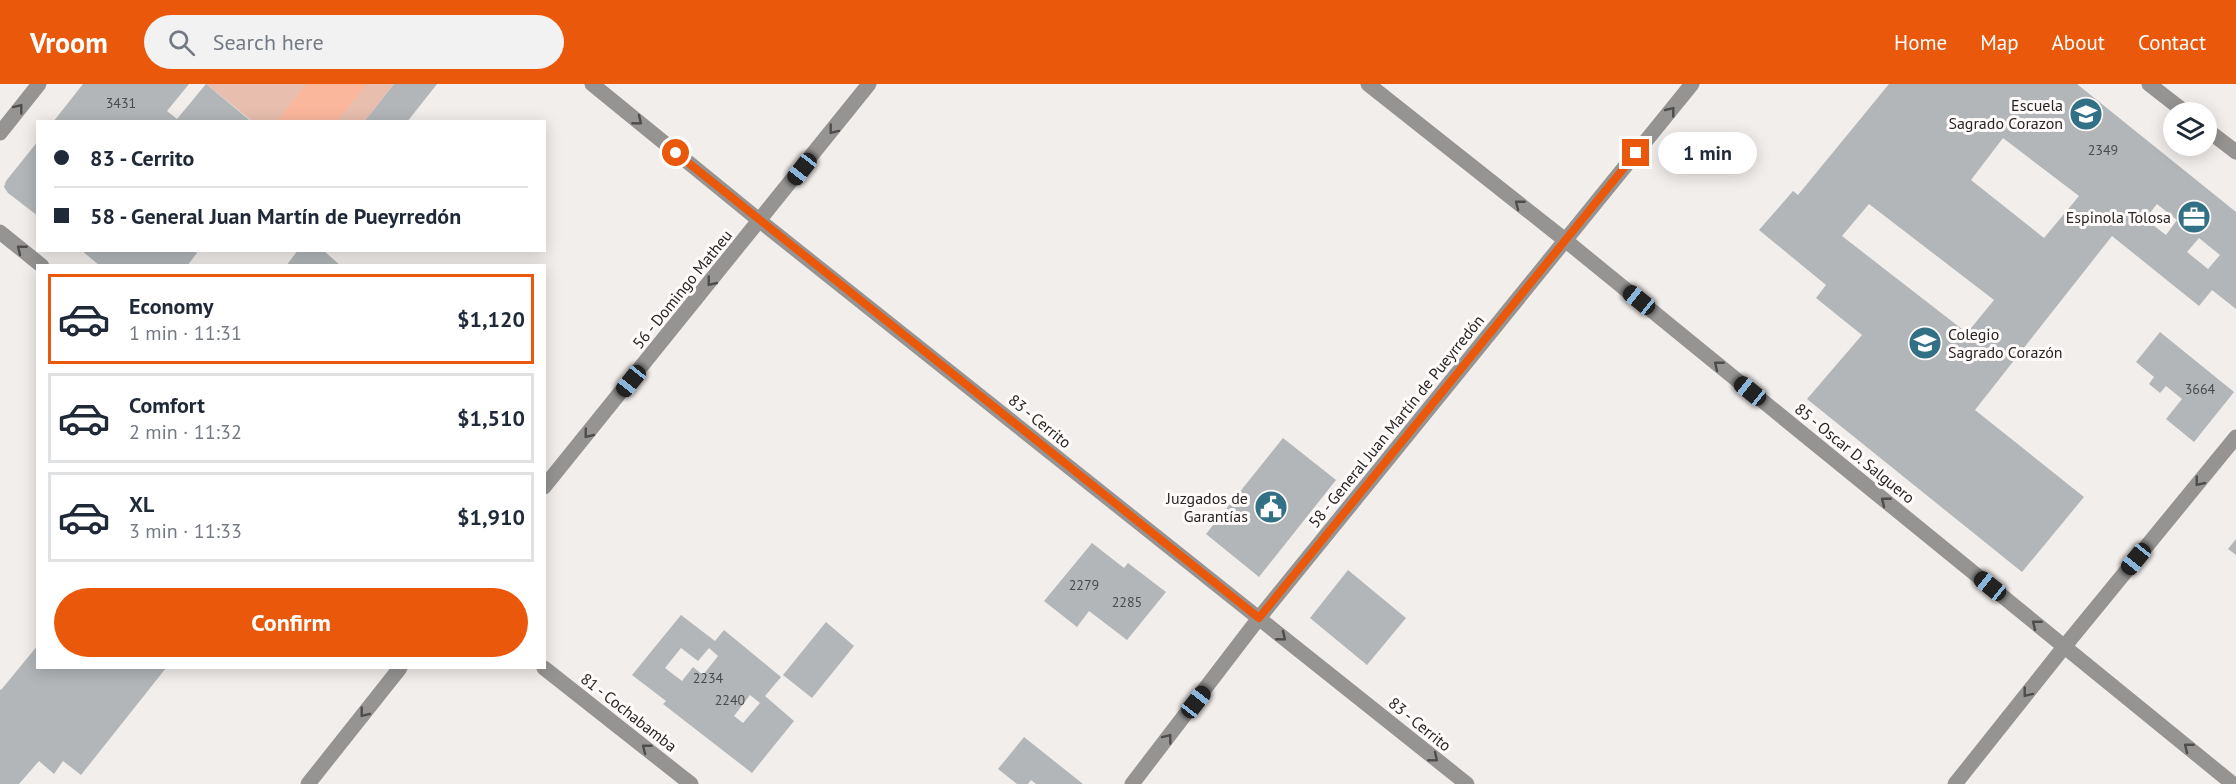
<!DOCTYPE html>
<html lang="en">
<head>
<meta charset="utf-8">
<style>
  body { margin:0; font-family:"PT Sans",sans-serif; background:#f2f2f3; color:#1f2937; height:100vh; display:flex; flex-direction:column; font-size:22px; white-space:nowrap }
  * { box-sizing:border-box; margin:0 }
  p { font-size:20px; color:#747a83 }
  .icon { flex:none; width:33px; height:33px; fill:none; stroke:currentColor; stroke-width:2; stroke-linecap:round; stroke-linejoin:round }
  .map { position:relative; flex:1; overflow:hidden }
  .side { position:absolute; left:36px; top:180px; width:510px; height:405px; display:flex; flex-direction:column; background:#fff; border-radius:0px; box-shadow:0 3px 15px #0003 }
  .side>* { flex:none }
  .guide { position:absolute; left:36px; top:36px; width:510px; height:132px; border-radius:0px; box-shadow:0 3px 15px #0003; display:grid; align-content:center; height:132px; padding:0 18px; background:#fff }
  .tools { position:absolute; left:2163px; top:18px; display:grid; gap:12px }
  .tools a { display:grid; place-items:center; width:54px; height:54px; border-radius:50%; background:#fff; box-shadow:0 3px 15px #0003; font-size:30px }
  .end { position:absolute; width:27px; height:27px; margin:-14px; border:8px solid #ea580c; background:#fff; box-shadow:0 0 0 3px #fff }
  .from { border-radius:50% }
  .bubble { position:absolute; height:42px; border-radius:21px; background:#fff; box-shadow:0 3px 15px #0003; font-size:20px; font-weight:700; line-height:42px; text-align:center }
  .car { position:absolute; width:18px; height:36px; margin:-18px -9px; border-radius:8px; box-shadow:0 0 4px 2px #0007; background:linear-gradient(#222 24%,#8ab4d8 0 40%,#222 0 76%,#8ab4d8 0 86%,#222 0) }
  .guide b { display:flex; align-items:center; gap:21px; height:57px; font-size:22px }
  .guide b+b { border-top:2px solid #e0e1e3 }
  .guide i { width:15px; height:15px; background:#1f2937 }
  ul { padding:10px 0 0; list-style:none }
  li { display:flex; align-items:center; gap:18px; height:90px; margin:0 12px 9px; padding:0 6px; border:3px solid #e0e1e3; border-radius:0px }
  li div { flex:1 }
  li b { display:block; font-size:22px }
  li em { font-style:normal; font-weight:700 }
  li.on { border-color:#ea580c }
  li>.icon { width:54px; height:54px; stroke-width:1.5 }
  .button { display:flex; gap:12px; margin-top:auto; padding:12px 18px }
  .button a { flex:1; height:69px; border-radius:36px; background:#ea580c; color:#fff; font-size:24px; font-weight:700; line-height:69px; text-align:center }
  header { display:flex; align-items:center; gap:36px; box-sizing:border-box; height:84px; padding:0 30px; background:#ea580c; color:#fff }
  header strong { font-size:28px }
  nav { display:flex; gap:33px; margin-inline-start:auto; font-size:21px }
  .search { width:420px; height:54px; background:#f2f2f3; display:flex; align-items:center; gap:15px; box-sizing:border-box; padding:0 21px; border-radius:33px; color:#747a83; font-size:22px }
  .map>svg:first-child { display:block }
  .green { fill:#e8beae }
  .water { fill:#fbb79c }
  .building { fill:#b2b6b8; fill-rule:evenodd }
  .lines { fill:none; stroke-linecap:round; stroke-linejoin:round }
  .minor { stroke:#959493; stroke-width:15 }
  .oneway { stroke:#4e4c4c }
  .route { stroke:#ea580c; stroke-width:8 }
  .labels { text-anchor:middle; dominant-baseline:central; stroke-width:6; stroke-linejoin:round; paint-order:stroke }
  .number-label { font-size:14px; fill:#4a4a4a }
  .poi-label { font-size:16px; fill:#272625; stroke:#fffbfa; text-anchor:end }
  .street-label { font-size:16px; fill:#272625; stroke:#fffbfa }
</style>
</head>
<body>
<header>
<strong>Vroom</strong>
<div class="search"><svg class="icon" aria-label="search" viewBox="0 0 24 24"><circle cx="10" cy="10" r="6"/><path d="M15 15l6 6"/></svg>Search here</div>
<nav><a>Home</a><a>Map</a><a>About</a><a>Contact</a></nav>
</header>
<div class="map">
<svg width="2236" height="700" viewBox="0 0 2236 700">
  <rect width="100%" height="100%" fill="#f2eeec"/>
  <path class="green" d="M206,0H394L364,38L252,37Z"/>
  <path class="water" d="M307,0H367L337,37H277Z"/>
  <path class="building" d="M83,0H189L167,27L177,35L206,0L252,38H53Z
    M394,0H437L407,38H364Z
    M1889,0H2077L2236,128V225L2212,206L2199,222L2112,152L1975,326L2084,413L2022,488L1807,315L1862,251L1816,214L1826,201L1759,146L1793,107L1798,111ZM2003,54L2079,112L2044,154L1971,96ZM1869,120L1994,216L1967,249L1842,152ZM2157,120L2177,136L2166,151L2145,135ZM2199,154L2220,171L2208,185L2187,168Z
    M38,57V132L8,109L4,103L6,97Z
    M81,166H193L197,169L187,182H100Z
    M298,166H323L341,182H286Z
    M2160,248L2234,308L2194,358L2166,335L2182,315L2166,302L2160,309L2149,300L2154,293L2136,278Z
    M1283,354L1336,396L1259,493L1206,450Z
    M2236,455V471L2228,465Z
    M1092,459L1124,484L1128,479L1166,508L1127,556L1089,527L1077,543L1044,517Z
    M1348,486L1406,534L1367,581L1310,534Z
    M681,531L715,557L724,546L781,593L765,612L794,637L752,689L663,620L666,617L632,591ZM681,564L698,577L709,564L718,572L703,591L693,583L682,597L665,584ZM750,611L760,619L743,639L734,632Z
    M826,538L854,562L812,614L783,591Z
    M38,561V584H166L81,691L63,677L54,690L39,677L19,700H0V605L1,606Z
    M1024,653L1083,700H1036L1031,696L1028,700H1017L998,685Z"/>
  <g class="lines">
    <path class="minor" d="M592,0L760,137L1467,700
      M1368,0L1565,156L2233,700
      M2149,0L2185,28
      M2206,45L2236,68
      M0,49L39,0
      M0,148L42,182
      M544,403L869,0
      M544,584L691,700
      M308,700L400,584
      M1132,700L1259,534L1692,0
      M1955,700L2064,563L2236,353"/>
  </g>
  <defs><path id="oneway-chevron" d="M-2-3.5L2.5 0L-2 3.5" fill="none" stroke-width="1.6" stroke-linecap="round" stroke-linejoin="round" transform="scale(1.5)"/></defs>
  <g class="oneway">
    <use href="#oneway-chevron" transform="translate(19 24) rotate(-52)"/>
    <use href="#oneway-chevron" transform="translate(1671 27) rotate(-51)"/>
    <use href="#oneway-chevron" transform="translate(638 37) rotate(39)"/>
    <use href="#oneway-chevron" transform="translate(833 46) rotate(128)"/>
    <use href="#oneway-chevron" transform="translate(1519 120) rotate(-142)"/>
    <use href="#oneway-chevron" transform="translate(21 165) rotate(-141)"/>
    <use href="#oneway-chevron" transform="translate(711 198) rotate(129)"/>
    <use href="#oneway-chevron" transform="translate(1718 281) rotate(-141)"/>
    <use href="#oneway-chevron" transform="translate(588 350) rotate(129)"/>
    <use href="#oneway-chevron" transform="translate(2199 398) rotate(129)"/>
    <use href="#oneway-chevron" transform="translate(1885 417) rotate(-141)"/>
    <use href="#oneway-chevron" transform="translate(2036 540) rotate(-141)"/>
    <use href="#oneway-chevron" transform="translate(1282 553) rotate(39)"/>
    <use href="#oneway-chevron" transform="translate(2027 609) rotate(128)"/>
    <use href="#oneway-chevron" transform="translate(364 629) rotate(128)"/>
    <use href="#oneway-chevron" transform="translate(1168 654) rotate(-52)"/>
    <use href="#oneway-chevron" transform="translate(2188 663) rotate(-141)"/>
    <use href="#oneway-chevron" transform="translate(646 664) rotate(-142)"/>
    <use href="#oneway-chevron" transform="translate(1434 674) rotate(39)"/>
  </g>
  <g class="lines">
    <path class="route" d="M676,69L1259,534L1636,69"/>
  </g>
  <defs>
    <symbol id="school-disc" viewBox="-11 -11 22 22"><circle r="9.5" fill="#327086" stroke="#fffbfa"/><path d="M0-5L7-2L0 1L-7-2ZM-4 1L0 2.5L4 1V4Q0 6-4 4Z" fill="#fff"/></symbol>
    <symbol id="office-disc" viewBox="-11 -11 22 22"><circle r="9.5" fill="#327086" stroke="#fffbfa"/><path d="M-6-3h4V-5.5h4V-3h4V5H-6ZM-1-4.5V-3h2v-1.5ZM-6 0V1H6V0Z" fill="#fff"/></symbol>
    <symbol id="civic-disc" viewBox="-11 -11 22 22"><circle r="9.5" fill="#327086" stroke="#fffbfa"/><path d="M-.6-6.5H3V-4.5H.6V-3L4-1V1h2V6H-6V1h2V-1L-.6-3ZM-1.2 2.5V6h2.4V2.5Z" fill="#fff"/></symbol>
  </defs>
  <g fill-rule="evenodd">
    <use href="#school-disc" x="2067" y="11" width="38" height="38"/>
    <use href="#office-disc" x="2175" y="114" width="38" height="38"/>
    <use href="#school-disc" x="1906" y="240" width="38" height="38"/>
    <use href="#civic-disc" x="1252" y="404" width="38" height="38"/>
  </g>
  <g class="labels">
    <g class="number-label">
      <text x="121" y="19">3431</text>
      <text x="2103" y="66">2349</text>
      <text x="2200" y="305">3664</text>
      <text x="1084" y="501">2279</text>
      <text x="1127" y="518">2285</text>
      <text x="708" y="594">2234</text>
      <text x="730" y="616">2240</text>
    </g>
    <g class="poi-label">
      <text x="2063" y="21">Escuela<tspan x="2063" dy="18">Sagrado Corazon</tspan></text>
      <text x="2171" y="133">Espinola Tolosa</text>
      <text x="1948" y="250" text-anchor="start">Colegio<tspan x="1948" dy="18">Sagrado Corazón</tspan></text>
      <text x="1248" y="414">Juzgados de<tspan x="1248" dy="18">Garantías</tspan></text>
    </g>
    <g class="street-label">
      <text transform="translate(682 205) rotate(-51)">56 - Domingo Matheu</text>
      <text transform="translate(1040 337) rotate(39)">83 - Cerrito</text>
      <text transform="translate(1396 337) rotate(-51)">58 - General Juan Martín de Pueyrredón</text>
      <text transform="translate(1855 369) rotate(39)">85 - Oscar D. Salguero</text>
      <text transform="translate(629 628) rotate(38)">81 - Cochabamba</text>
      <text transform="translate(1420 640) rotate(39)">83 - Cerrito</text>
    </g>
  </g>
</svg>
<div class="tools">
<a><svg class="icon" aria-label="layers" viewBox="0 0 24 24"><path d="M12 4l9 5-9 5-9-5zM3 14l9 5 9-5"/></svg></a>
</div>
<i class="end from" style="left:676px;top:69px"></i>
<i class="end" style="left:1636px;top:69px"></i>
<div class="bubble" style="left:1658px;top:48px;width:99px">1 min</div>
<i class="car" style="left:802px;top:85px;rotate:218deg"></i>
<i class="car" style="left:1639px;top:216px;rotate:309deg"></i>
<i class="car" style="left:631px;top:297px;rotate:219deg"></i>
<i class="car" style="left:1750px;top:307px;rotate:309deg"></i>
<i class="car" style="left:2136px;top:475px;rotate:219deg"></i>
<i class="car" style="left:1990px;top:502px;rotate:309deg"></i>
<i class="car" style="left:1196px;top:618px;rotate:38deg"></i>
<div class="guide">
<b><i class="from"></i>83 - Cerrito</b>
<b><i></i>58 - General Juan Martín de Pueyrredón</b>
</div>
<section class="side">
<ul>
<li class="on"><svg class="icon" aria-label="car" viewBox="0 0 24 24"><path d="M5 17H2v-5l4-1 3-4h7l3 4 3 1v5h-3M9 17h6M6 11h13"/><circle cx="7" cy="17" r="2"/><circle cx="17" cy="17" r="2"/></svg><div><b>Economy</b><p>1 min · 11:31</p></div><em>$1,120</em></li>
<li><svg class="icon" aria-label="car" viewBox="0 0 24 24"><path d="M5 17H2v-5l4-1 3-4h7l3 4 3 1v5h-3M9 17h6M6 11h13"/><circle cx="7" cy="17" r="2"/><circle cx="17" cy="17" r="2"/></svg><div><b>Comfort</b><p>2 min · 11:32</p></div><em>$1,510</em></li>
<li><svg class="icon" aria-label="car" viewBox="0 0 24 24"><path d="M5 17H2v-5l4-1 3-4h7l3 4 3 1v5h-3M9 17h6M6 11h13"/><circle cx="7" cy="17" r="2"/><circle cx="17" cy="17" r="2"/></svg><div><b>XL</b><p>3 min · 11:33</p></div><em>$1,910</em></li>
</ul>
<div class="button"><a>Confirm</a></div>
</section>
</div>
</body>
</html>
